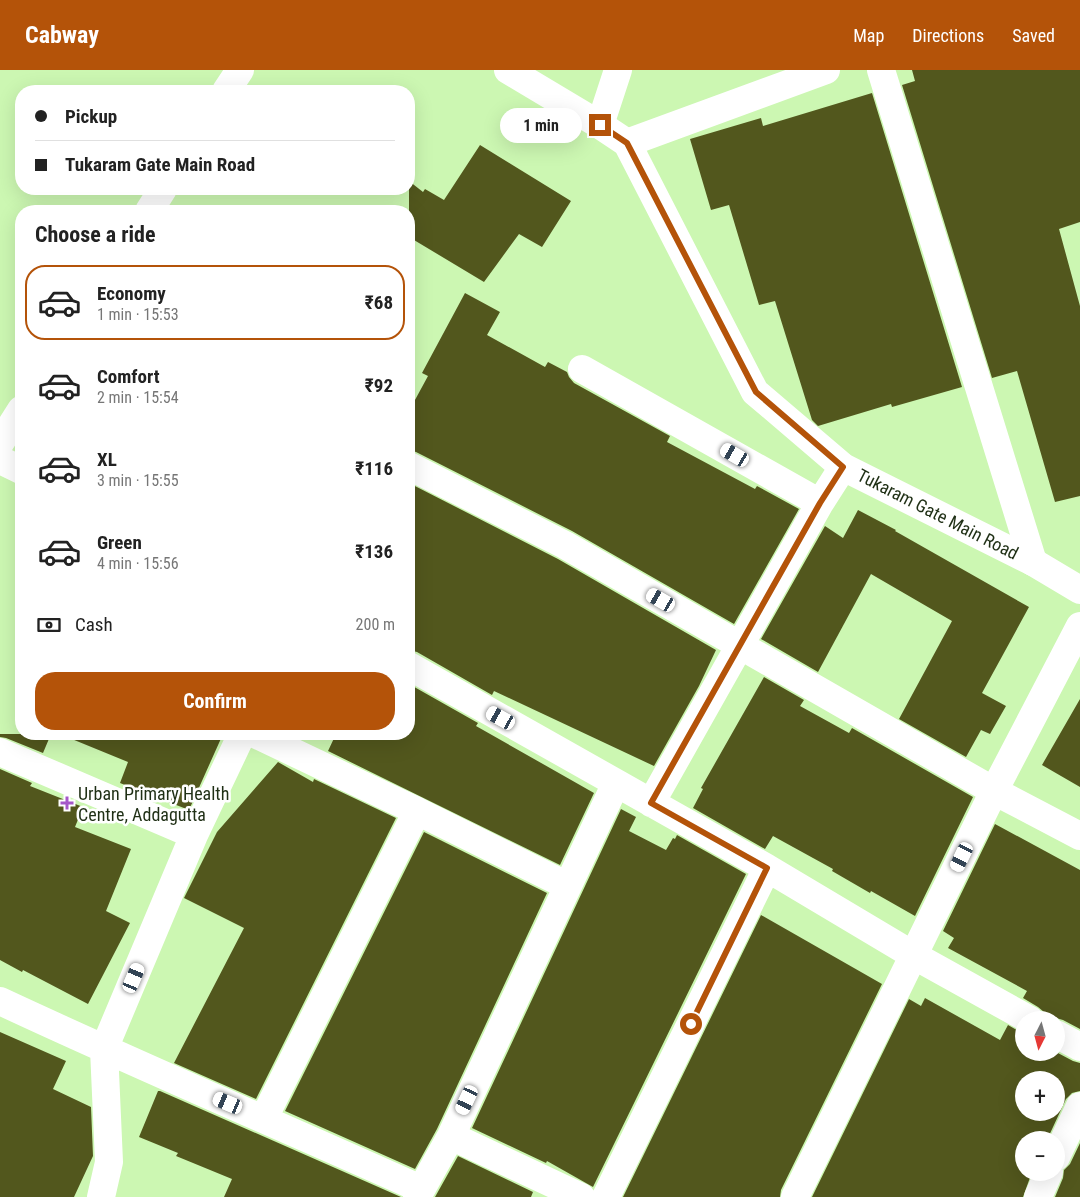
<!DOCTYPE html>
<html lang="en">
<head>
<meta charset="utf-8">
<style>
  body { margin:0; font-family:"Roboto Condensed",sans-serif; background:#f6f6f6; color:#222; height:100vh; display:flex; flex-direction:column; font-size:19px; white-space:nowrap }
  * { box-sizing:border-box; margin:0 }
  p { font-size:16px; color:#767676 }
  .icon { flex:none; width:28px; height:28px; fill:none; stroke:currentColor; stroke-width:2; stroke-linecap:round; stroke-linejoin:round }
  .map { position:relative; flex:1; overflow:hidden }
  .sheet { position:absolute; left:15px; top:135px; width:400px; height:535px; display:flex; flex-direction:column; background:#fff; border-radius:20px; box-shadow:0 5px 20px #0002 }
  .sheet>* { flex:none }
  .top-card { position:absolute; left:15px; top:15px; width:400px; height:110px; border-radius:20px; box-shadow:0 5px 20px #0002; display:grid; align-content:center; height:110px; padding:0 20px; background:#fff }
  .needle { width:32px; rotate:186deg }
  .tools { position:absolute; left:1015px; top:941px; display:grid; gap:10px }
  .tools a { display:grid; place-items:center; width:50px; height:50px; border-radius:50%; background:#fff; box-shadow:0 5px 20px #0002; font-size:25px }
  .end { position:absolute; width:22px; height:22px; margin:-11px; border:6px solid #b45309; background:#fff; box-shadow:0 0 0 2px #fff }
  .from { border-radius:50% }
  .bubble { position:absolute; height:35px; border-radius:18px; background:#fff; box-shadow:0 5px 20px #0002; font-size:16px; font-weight:700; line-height:35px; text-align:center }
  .car { position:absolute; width:15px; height:30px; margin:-15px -8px; border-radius:6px; box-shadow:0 0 4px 1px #0007; background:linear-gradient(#fff 24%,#345 0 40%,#fff 0 76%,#345 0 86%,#fff 0) }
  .top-card b { display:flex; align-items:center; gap:18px; height:48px; font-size:19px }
  .top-card b+b { border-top:1px solid #e0e0e0 }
  .top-card i { width:12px; height:12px; background:#222 }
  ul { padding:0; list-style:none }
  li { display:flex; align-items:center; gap:15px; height:75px; margin:0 10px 8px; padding:0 10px; border:2px solid transparent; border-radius:20px }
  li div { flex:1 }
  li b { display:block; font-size:19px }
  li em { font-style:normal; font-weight:700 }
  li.current { border-color:#b45309 }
  li>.icon { width:45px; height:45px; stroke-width:1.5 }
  h2 { padding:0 20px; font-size:22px; line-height:60px }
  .pay { display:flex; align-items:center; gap:12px; height:55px; padding:0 20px; font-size:19px }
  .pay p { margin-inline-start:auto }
  .button { display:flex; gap:10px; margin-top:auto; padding:10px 20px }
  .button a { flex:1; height:58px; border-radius:20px; background:#b45309; color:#fff; font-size:20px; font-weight:700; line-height:58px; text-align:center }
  header { display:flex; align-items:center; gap:30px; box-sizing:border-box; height:70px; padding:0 25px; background:#b45309; color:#fff }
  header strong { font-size:24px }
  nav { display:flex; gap:28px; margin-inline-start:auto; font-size:18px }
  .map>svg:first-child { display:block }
  .building { fill:#52571d; fill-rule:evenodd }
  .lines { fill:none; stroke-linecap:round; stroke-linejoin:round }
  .minor { stroke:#fff; stroke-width:28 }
  .tertiary { stroke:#fff; stroke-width:28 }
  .route { stroke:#b45309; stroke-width:6 }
  .poi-dot { fill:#a557c9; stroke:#fff; stroke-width:2 }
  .labels { text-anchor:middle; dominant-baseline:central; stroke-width:5; stroke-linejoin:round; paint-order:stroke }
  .street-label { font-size:18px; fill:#1f2f15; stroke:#fff }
  .poi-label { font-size:18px; fill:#1f2f15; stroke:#fff; text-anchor:start }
</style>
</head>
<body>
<header>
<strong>Cabway</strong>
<nav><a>Map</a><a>Directions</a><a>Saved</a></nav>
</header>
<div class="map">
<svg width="1080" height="1127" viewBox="0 0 1080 1127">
  <rect width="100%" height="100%" fill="#ccf7b2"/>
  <path class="building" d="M912,0H1080V152L1059,159L1080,236V426L1055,432L1017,301L992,308L902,15L915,11Z
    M872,23L962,317L892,337L891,334L818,356L812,350L775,231L759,235L729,135L711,140L690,69L761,48L763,56Z
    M480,75L571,131L542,177L519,164L484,212L409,167V111L423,122L425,119L444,130Z
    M465,223L500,242L487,265L545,297L548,292L567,302L569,307L574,313L670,366L667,372L755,419L757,416L799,439L734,554L572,461L416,382L409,380V341L428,306L422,303Z
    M409,413L558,489L716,580L699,616L654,696L494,621L492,625L417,582L409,580Z
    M858,440L896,460L895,461L1029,537L982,623L1006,636L990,664L981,660L966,687L899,649L952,551L871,504L818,602L761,569L825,456L843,468Z
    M764,607L804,630L800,636L849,663L852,658L973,727L915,846L871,821L870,823L832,801L833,799L773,766L765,779L693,738L703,719L701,718Z
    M409,614L478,653L476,656L594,723L560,795L328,681L336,664H409Z
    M1080,629V717L1042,695Z
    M0,664H51L43,683L6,668L0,667Z
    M62,664H223L189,740L120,713L128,692L62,665Z
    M278,692L313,712L314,709L396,748L256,1029L174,993L244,858L184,828L217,762Z
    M0,699L32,713L30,716L83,737L75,757L131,779L106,841L130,853L88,934L23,900L22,902L0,890Z
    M621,739L636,747L629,761L666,780L673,768L675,769L677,765L746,804L593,1117L547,1091L546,1093L472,1058Z
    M995,754L1080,800V959L1063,950L1056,948L1046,950L1044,942L1038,937L1023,928L1027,921L948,878L954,868L943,861Z
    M424,762L547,823L437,1059L415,1099L285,1041Z
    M761,845L882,914L781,1120L780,1127H623Z
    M925,928L1000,970L1008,955L1024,964V982H1056L1073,991L1080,993V1021L1072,1023L1066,1029L1047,1070H1024V1102H1032L1023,1127H812L909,929L921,936ZM1024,1010H1056V1042H1024Z
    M0,962L66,991L53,1019L91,1037L93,1086L74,1127H0Z
    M158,1021H160L401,1127H224L232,1109L176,1086L178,1083L139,1067Z
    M1080,1073V1127H1055L1063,1108L1064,1100L1070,1094Z
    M458,1086L533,1122L531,1127H435Z"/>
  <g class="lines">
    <path class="minor" d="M881,0L1033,492
      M226,21L240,0
      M600,55L618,0
      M627,73L826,0
      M149,141L163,119
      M582,299L820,433
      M0,373L21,340
      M0,390L21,400
      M409,396L565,475L994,721L1080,766
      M409,596L767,798L913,885L1030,950
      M255,664L417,741
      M0,682L194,765
      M651,733L820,433L843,397
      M0,931C139,996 281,1056 421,1119
      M1056,964L1080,977
      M264,1048L417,741L566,815
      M451,1066L581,1127
      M1056,1087L1080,1036
      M101,1127L109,1092L104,979L194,765L242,664
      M417,1127L451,1066L616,713
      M606,1127L767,798
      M795,1127L994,721L1080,556
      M1038,1127L1049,1102"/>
    <path class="tertiary" d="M508,0L600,55L627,73L755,322L843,397L1033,492L1080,520"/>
  </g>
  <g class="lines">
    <path class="route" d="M600,55L627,73L756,322L843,397L820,433L651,733L767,798L691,954"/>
  </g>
  <path class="poi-dot" d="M64.5 725.5h5v5h5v5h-5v5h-5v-5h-5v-5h5z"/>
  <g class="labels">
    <g class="street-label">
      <text transform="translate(938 444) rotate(27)">Tukaram Gate Main Road</text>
    </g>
    <g class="poi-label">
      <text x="78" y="723">Urban Primary Health<tspan x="78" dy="21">Centre, Addagutta</tspan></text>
    </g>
  </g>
</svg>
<div class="tools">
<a><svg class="needle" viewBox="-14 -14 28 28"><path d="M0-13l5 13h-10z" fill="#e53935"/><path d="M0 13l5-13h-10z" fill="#767676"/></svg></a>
<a>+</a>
<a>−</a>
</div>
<i class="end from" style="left:691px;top:954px"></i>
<i class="end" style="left:600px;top:55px"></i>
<div class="bubble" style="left:500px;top:38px;width:82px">1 min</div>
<i class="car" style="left:735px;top:385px;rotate:300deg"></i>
<i class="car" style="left:661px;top:530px;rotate:300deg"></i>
<i class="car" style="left:501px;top:648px;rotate:299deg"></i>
<i class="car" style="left:962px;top:787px;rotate:206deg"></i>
<i class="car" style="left:134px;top:908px;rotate:23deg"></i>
<i class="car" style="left:467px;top:1030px;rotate:205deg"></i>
<i class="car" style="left:228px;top:1033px;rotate:293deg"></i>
<div class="top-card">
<b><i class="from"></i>Pickup</b>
<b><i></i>Tukaram Gate Main Road</b>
</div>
<section class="sheet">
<h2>Choose a ride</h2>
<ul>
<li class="current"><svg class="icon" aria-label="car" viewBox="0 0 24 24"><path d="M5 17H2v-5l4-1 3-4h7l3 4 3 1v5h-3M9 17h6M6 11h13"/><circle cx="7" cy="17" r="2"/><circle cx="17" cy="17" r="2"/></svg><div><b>Economy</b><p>1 min · 15:53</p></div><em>₹68</em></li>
<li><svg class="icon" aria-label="car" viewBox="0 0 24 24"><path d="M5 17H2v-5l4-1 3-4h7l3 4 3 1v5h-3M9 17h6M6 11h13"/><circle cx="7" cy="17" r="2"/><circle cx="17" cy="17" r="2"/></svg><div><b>Comfort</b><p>2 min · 15:54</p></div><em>₹92</em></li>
<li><svg class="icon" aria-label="car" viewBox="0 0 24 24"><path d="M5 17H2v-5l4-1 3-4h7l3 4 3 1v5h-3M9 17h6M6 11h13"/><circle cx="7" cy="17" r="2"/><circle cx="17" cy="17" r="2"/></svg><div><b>XL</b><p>3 min · 15:55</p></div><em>₹116</em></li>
<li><svg class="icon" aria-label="car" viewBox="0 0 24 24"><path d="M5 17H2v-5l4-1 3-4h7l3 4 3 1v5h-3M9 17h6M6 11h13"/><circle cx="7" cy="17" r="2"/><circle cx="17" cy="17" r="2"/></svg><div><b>Green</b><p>4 min · 15:56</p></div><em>₹136</em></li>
</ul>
<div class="pay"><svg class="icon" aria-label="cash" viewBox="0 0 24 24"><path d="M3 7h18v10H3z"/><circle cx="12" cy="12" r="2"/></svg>Cash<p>200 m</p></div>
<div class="button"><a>Confirm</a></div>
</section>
</div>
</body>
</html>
